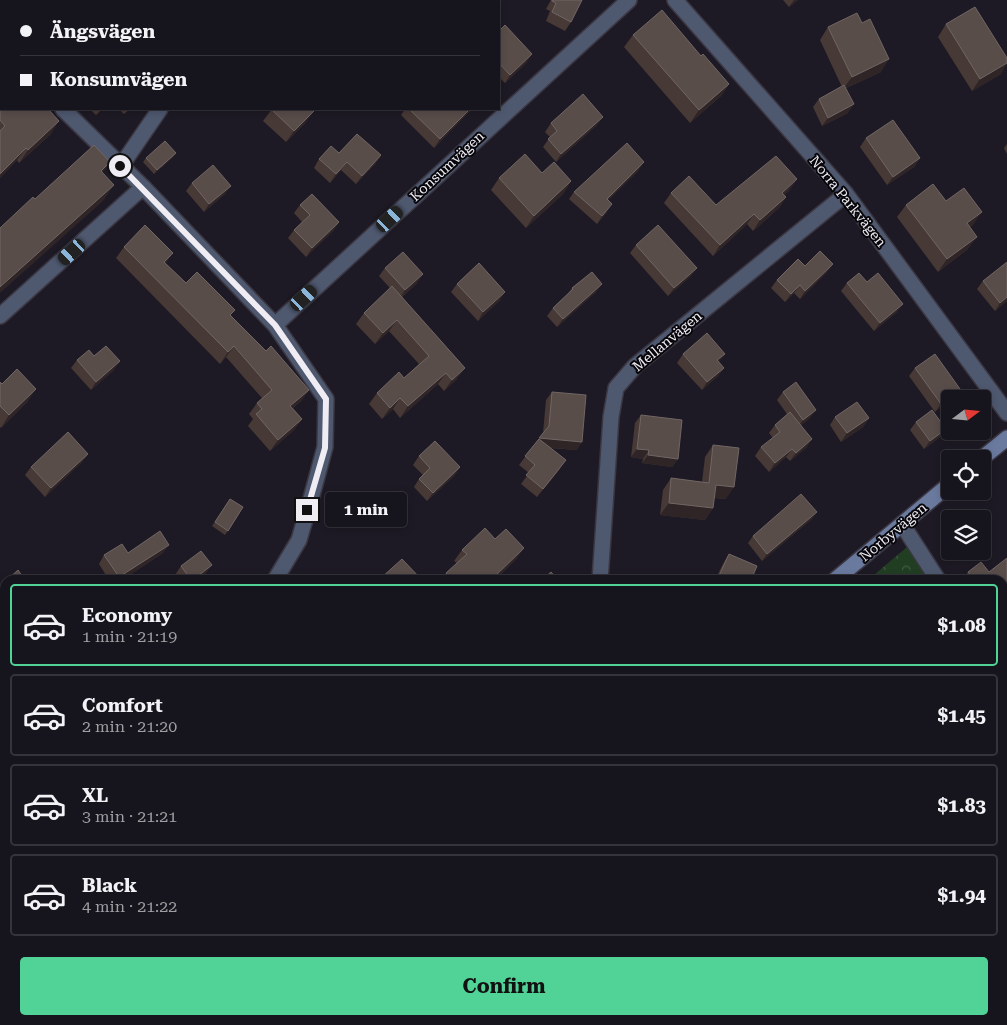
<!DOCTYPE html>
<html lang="en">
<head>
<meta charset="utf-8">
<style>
  body { margin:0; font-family:"Roboto Serif",serif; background:#232129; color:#f1f3f6; height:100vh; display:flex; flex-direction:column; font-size:19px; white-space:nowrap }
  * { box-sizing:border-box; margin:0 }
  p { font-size:16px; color:#9e9ea3 }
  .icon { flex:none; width:28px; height:28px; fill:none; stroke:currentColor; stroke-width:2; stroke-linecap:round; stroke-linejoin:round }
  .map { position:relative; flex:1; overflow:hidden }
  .panel { position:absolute; left:0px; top:575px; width:1008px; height:450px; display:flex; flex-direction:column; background:#16141c; border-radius:15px 15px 0 0; box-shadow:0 2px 8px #0003,0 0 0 1px #35333b }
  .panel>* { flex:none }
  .banner { position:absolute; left:0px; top:0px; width:500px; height:110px; box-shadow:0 2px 8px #0003,0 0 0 1px #35333b; display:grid; align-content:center; height:110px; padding:0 20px; background:#16141c }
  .needle { width:32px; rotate:74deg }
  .buttons { position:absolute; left:941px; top:390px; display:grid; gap:10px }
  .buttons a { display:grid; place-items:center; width:50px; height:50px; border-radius:5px; background:#16141c; box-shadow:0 2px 8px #0003,0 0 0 1px #35333b; font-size:25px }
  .end { position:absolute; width:22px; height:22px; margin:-11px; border:6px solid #efecf4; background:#111; box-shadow:0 0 0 2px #111 }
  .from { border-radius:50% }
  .bubble { position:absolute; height:35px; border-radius:5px; background:#16141c; box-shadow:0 2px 8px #0003,0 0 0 1px #35333b; font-size:16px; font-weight:700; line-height:35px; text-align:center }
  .car { position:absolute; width:15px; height:30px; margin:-15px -8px; border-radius:6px; box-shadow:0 0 4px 1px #0007; background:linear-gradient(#222 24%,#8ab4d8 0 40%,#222 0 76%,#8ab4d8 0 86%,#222 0) }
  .banner b { display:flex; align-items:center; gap:18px; height:48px; font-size:19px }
  .banner b+b { border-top:1px solid #35333b }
  .banner i { width:12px; height:12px; background:#f1f3f6 }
  ul { padding:9px 0 0; list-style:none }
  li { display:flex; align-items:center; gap:15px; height:82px; margin:0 10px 8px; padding:0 10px; border:2px solid #35333b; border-radius:5px }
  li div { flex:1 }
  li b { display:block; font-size:19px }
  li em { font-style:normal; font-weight:700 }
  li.current { border-color:#51d398 }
  li>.icon { width:45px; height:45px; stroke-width:1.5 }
  .action { display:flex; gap:10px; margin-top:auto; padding:10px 20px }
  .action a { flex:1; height:58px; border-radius:5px; background:#51d398; color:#111; font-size:20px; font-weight:700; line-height:58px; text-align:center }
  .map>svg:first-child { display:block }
  .park { fill:url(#park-crowns) }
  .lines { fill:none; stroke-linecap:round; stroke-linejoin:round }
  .street-casing { stroke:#3b3742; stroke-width:18 }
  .secondary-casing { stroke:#3b3742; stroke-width:18 }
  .street { stroke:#4e586f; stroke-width:15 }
  .secondary { stroke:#6a7a9f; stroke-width:15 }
  .wall { fill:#473935 }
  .shaded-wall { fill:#2f2526 }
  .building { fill:#594d4a; stroke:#706664 }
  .route { stroke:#efecf4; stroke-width:6 }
  .labels { text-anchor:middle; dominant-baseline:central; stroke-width:4; stroke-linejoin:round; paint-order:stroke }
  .street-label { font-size:14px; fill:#efecf4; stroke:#07060a }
</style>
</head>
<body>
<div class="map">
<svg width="1007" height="1025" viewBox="0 0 1007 1025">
  <defs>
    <pattern id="park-crowns" width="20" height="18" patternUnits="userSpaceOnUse" patternTransform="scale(1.25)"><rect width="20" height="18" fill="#213e23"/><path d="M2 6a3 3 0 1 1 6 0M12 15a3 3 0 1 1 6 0" fill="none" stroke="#425a44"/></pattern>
  </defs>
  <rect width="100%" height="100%" fill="#1e1a25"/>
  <path class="park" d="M912,537L938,580H868L907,547Z
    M1002,687L1007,694V832L1002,836Z"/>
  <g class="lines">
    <defs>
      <path id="street" d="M675,0L846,194L1007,413
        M235,1V0
        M0,45L1,47
        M0,77L1,76
        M63,109L143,187L275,325
        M121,166L160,109
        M0,316L143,187
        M902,524L938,580
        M275,580L299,540L312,495L325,447L326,399L275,325L629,0
        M600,580L611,417L616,388L635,366L846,194
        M1002,687L1007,694
        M0,707L5,712
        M0,822L5,817
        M1002,836L1007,832
        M271,1020L276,1025
        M772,1025L778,1020"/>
      <path id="secondary" d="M981,459L1007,438
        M835,580L950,484
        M183,1025L188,1020"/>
    </defs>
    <use href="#street" class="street-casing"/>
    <use href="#secondary" class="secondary-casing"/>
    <use href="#street" class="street"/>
    <use href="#secondary" class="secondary"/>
  </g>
  <path class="wall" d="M284,0H335L334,1H283Z
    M398,0H463L462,1H399Z
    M551,0H582L571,22L565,31L546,21L550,11L546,9Z
    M783,0H798L789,7Z
    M946,24L1001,74L972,91L938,37Z
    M828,27L881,72L846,88L848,113L822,126L813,107L819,99L842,87L820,40Z
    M499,31L527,62L505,83L499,77Z
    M633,35L701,56L729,84L721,96L690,123L624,47Z
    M0,96L51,134L19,163L17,160L0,178Z
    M90,109H102L96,115Z
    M119,109H130L124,114Z
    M272,109L306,122L286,142L263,121Z
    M405,109H472L434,148L401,115Z
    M551,123L597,125L556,162L543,147L550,137L545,132Z
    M866,138L920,158L914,167L887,185L860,147Z
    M1007,144V154L1004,148Z
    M176,153L173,157L154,174L143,162L146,158Z
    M339,153L381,155L375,164L356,184L341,170L330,183L314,168L319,159Z
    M639,170L608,200L607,212L597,224L569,199L574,192Z
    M542,173L571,181L563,194L526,228L491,190L499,178Z
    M192,183L225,194L204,212L186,191Z
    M790,190L784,195L786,197L779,208L753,231L747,224L713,256L664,203L671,193L716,205Z
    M946,201L973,225L969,227L968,249L938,272L897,217L906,205Z
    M300,205L339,222L333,231L306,257L288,238L294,230L302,222L294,213Z
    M636,245L691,276L668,296L630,253Z
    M124,247L166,264L186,283L231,316L266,351L309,390L301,401L293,408L302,419L294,430L270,451L248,426L253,419L249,414L257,403L262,398L226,357L220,364L116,258Z
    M833,264L827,272L800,299L794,293L785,302L771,288L777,280L805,266Z
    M385,268L417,283L402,297L457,379L444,391L438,384L400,418L393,409L382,419L369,404L377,393L404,378L419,364L389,331L375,344L356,324L364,313L390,288L379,276Z
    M983,281L1007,301L995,311L977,289Z
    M867,282L897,312L874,331L841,291L847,283Z
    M457,284L500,300L478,321L451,292Z
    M572,288L596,292L557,327L547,316L553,308L567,295Z
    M683,354L719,362L724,368L718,376L702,390L677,363Z
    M94,356L114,370L91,390L71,368L77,360Z
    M915,368L960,389L955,398L953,399H950L935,412L909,376Z
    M0,382L28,401L1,428L0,427Z
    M552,392L577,450L550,448L560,469L537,497L521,484L529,473L519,465L543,433L546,400Z
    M783,392L810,418L801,425L807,447L790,461L786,457L769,472L755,456L761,447L773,438L769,433L775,425L787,414L777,400Z
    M641,415L678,459L672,467L642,463L643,459L631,457L635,423Z
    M835,417L869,418L863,427L841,442L830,425Z
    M916,422L946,429L940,437L924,449L910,430Z
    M713,445L726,499L714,498L713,508L705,520L660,515L663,490L671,478L702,482L705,457Z
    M88,454L82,462L45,497L25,475L31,467Z
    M419,456L460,467L454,476L427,501L414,487L419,479L423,475L413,465Z
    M230,499L243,507L225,535L212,526Z
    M812,519L762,561L748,543L753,536Z
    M495,539L524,548L516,559L495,580H441L446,573L457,563L454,561L462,550Z
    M128,553H163L122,580H109L99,564L104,555Z
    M729,554L751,580H715L724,562Z
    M1007,558V611L1002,605V580H963L968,572H989Z
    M181,566L206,573L197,580H179L175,575Z
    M1002,932L1007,937V1007L1002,1002Z
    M82,1020H113L107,1025H87Z
    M340,1020H385L381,1025H344Z
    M429,1020H471L474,1023L472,1025H426Z
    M607,1020H641L642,1021L639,1025H604Z
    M683,1020H710L704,1025H687Z
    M875,1020H935L939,1025H879Z"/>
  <path class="shaded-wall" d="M794,0H798L789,7Z
    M532,54L527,62L505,83L510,75Z
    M889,59L881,72L843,89L852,77Z
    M1007,63V64L1001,74L972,91L980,79Z
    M729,84L721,96L690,123L699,110Z
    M854,104L848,113L822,126L828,118Z
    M470,109H472L434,148L440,139Z
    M314,111L306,122L286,142L294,131Z
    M603,117L597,125L556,162L561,154Z
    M59,121L51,134L19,163L28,150Z
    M26,148L17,160L0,178V174Z
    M176,153L173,157L154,174L157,170Z
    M381,155L375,164L356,184L362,176Z
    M920,158L914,167L887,185L893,177Z
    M110,162L99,178L101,171Z
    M347,162L341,170L330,183L336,174Z
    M644,162L639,170L602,207L607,199Z
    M797,179L790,190L775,203L782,193Z
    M571,181L563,194L526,228L534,216Z
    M114,185L103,201L0,293V287Z
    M231,186L225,194L204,212L209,204Z
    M786,197L779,208L753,231L760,220Z
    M612,204L607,212L597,224L602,216Z
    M982,212L973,225L958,236L967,223Z
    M754,214L747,224L713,256L720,245Z
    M339,222L333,231L306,257L312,248Z
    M977,237L968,249L938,272L947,259Z
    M173,253L165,265L164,262Z
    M833,264L827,272L800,299L805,291Z
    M697,268L691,276L668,296L674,288Z
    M423,274L417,283L400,298L405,290Z
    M602,284L596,292L557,327L563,319Z
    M800,285L794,293L785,302L791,294Z
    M505,292L500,300L478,321L483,312Z
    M1007,297V301L995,311L1000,303Z
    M903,304L897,312L874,331L880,323Z
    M397,320L389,331L375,344L383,333Z
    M234,346L226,357L220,364L228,352Z
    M725,354L719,362L711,369L717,360Z
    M120,361L114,370L91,390L96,382Z
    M465,368L457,379L444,391L452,380Z
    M724,368L718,376L702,390L707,382Z
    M446,373L438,384L400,418L408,406Z
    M36,389L28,401L1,428L9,415Z
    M960,389L955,398L953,399H950V401L935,412L941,404Z
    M309,390L301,401L282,417L290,406Z
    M400,398L393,409L382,419L390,408Z
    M816,410L810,418L797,428L803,420Z
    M869,418L863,427L841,442L847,433Z
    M302,419L294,430L270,451L278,440Z
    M946,429L940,437L924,449L930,441Z
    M539,438L582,442L577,450L533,446Z
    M812,439L807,447L790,461L796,453Z
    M637,449L649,450L643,459L631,457Z
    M792,449L786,457L769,472L775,463Z
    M88,454L82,462L45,497L51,488Z
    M648,455L678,459L672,467L642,463Z
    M566,460L560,469L537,497L543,489Z
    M460,467L454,476L427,501L433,493Z
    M716,485L734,487L726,499L707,497Z
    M669,503L713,508L705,520L660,515Z
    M817,512L812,519L762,561L767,554Z
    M169,545L163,553L122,580H117L119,577Z
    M524,548L516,559L495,580H491Z
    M212,565L206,573L197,580H193Z
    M1007,597V599L1002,605V602Z
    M5,618V623L0,627V623Z
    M5,896V900L0,904V900Z
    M108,1020H113L107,1025H103Z
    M705,1020H710L704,1025H699Z"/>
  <path class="building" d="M21,0H66L65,1H20Z
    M176,0H215V1H175Z
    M299,0H331L329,1H300Z
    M419,0H461L460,1H420Z
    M552,0H582L571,22L552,12L556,3L552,1Z
    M975,7L1007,58V63L980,79L946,24Z
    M662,10L701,56L703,54L729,84L699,110L633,35Z
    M857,13L862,23L870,19L889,59L852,77L828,27Z
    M505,25L532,54L510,75L499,63V31Z
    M844,85L854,104L828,118L819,99Z
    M583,94L603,117L561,154L548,139L557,131L551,123Z
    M1,95V109H48L59,121L28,150L26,148L0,174V131L5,126L0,120V96Z
    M271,109H312L314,111L294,131Z
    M409,109H470L440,139Z
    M893,120L920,158L893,177L866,138Z
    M357,134L381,155L362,176L347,162L336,174L319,159L331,146L339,153Z
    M165,141L176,153L157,170L146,158Z
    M627,143L644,162L607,199L612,204L602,216L574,192Z
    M94,145L110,162L101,171L114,185L0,287V228L33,197L35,199Z
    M525,154L542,173L554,162L571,181L534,216L499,178Z
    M776,156L797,179L782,193L786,197L760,220L754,214L720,245L671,193L689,176L716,205Z
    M213,165L231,186L209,204L192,183Z
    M933,184L946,201L964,188L982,212L967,223L977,237L947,259L906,205Z
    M312,194L339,222L312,248L294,230L310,215L300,205Z
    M145,225L173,253L164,262L186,283L197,272L235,310L230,315L266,351L271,346L309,390L290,406L302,419L278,440L256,414L262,409L257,403L272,390L234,346L228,352L124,247Z
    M658,225L697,268L674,288L636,245Z
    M820,251L833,264L805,291L800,285L791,294L777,280L798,259L805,266Z
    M403,252L423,274L405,290L385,268Z
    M1007,262V297L1000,303L983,281Z
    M479,263L505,292L483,312L457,284Z
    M592,272L602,284L563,319L553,308L573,289L572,288Z
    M859,273L867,282L878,273L903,304L880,323L847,283Z
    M392,286L465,368L452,380L446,373L408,406L400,398L390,408L377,393L399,372L404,378L429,356L397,320L383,333L364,313Z
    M707,333L725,354L717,360L724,368L707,382L683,354Z
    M106,346L120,361L96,382L77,360L89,350L94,356Z
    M935,354L960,389L941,404L915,368Z
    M17,369L36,389L9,415L0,406V382L2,384Z
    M796,382L816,410L803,420L783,392Z
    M552,392L586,395L582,442L539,438L549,426Z
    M857,402L869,418L847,433L835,417Z
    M932,410L946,429L930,441L916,422Z
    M790,412L812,439L796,453L792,449L775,463L761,447L780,432L775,425Z
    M641,415L682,420L678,459L648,455L649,450L637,449Z
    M68,432L88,454L51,488L31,467Z
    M539,439L566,460L543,489L526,475L535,465L525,456Z
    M435,441L460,467L433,493L419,479L430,468L419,456Z
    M713,445L739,448L734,487L716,485L713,508L669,503L671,478L709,483Z
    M801,494L817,512L767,554L753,536Z
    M230,499L243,507L228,531L215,522Z
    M485,528L495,539L506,529L524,548L491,580H478L475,577L472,580H452L446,573L467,554L462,550Z
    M160,531L169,545L119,577L104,555L122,544L128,553Z
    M201,551L212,565L193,580H191L181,566Z
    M729,554L757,566L751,580H717Z
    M1007,558V597L1005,598L1002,594V580H974L968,572L981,562L989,572Z
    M402,559L421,579L420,580H383L381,578Z
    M18,570L25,580H7Z
    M551,572L558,580H542Z
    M647,575L652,580H642Z
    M5,582V618L0,623V587Z
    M5,843V896L0,900V848Z
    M1002,932L1007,937V985L1002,980Z
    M0,978L5,983V986L0,991Z
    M24,1020H28L33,1025H19Z
    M102,1020H108L105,1023Z
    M353,1020H384L379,1025H358Z
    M436,1020H471L474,1023L472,1025H440Z
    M611,1020H641L642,1021L637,1025H615Z
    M695,1020H705L699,1025Z
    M891,1020H935L939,1025H895Z"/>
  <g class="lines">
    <path class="route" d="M120,166L275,325L326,399L325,448L307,510"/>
  </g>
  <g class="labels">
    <g class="street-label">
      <text transform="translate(447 166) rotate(-43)">Konsumvägen</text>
      <text transform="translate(848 201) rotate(51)">Norra Parkvägen</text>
      <text transform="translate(667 341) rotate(-40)">Mellanvägen</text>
      <text transform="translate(893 532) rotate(-40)">Norbyvägen</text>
    </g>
  </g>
</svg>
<div class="buttons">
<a><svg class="needle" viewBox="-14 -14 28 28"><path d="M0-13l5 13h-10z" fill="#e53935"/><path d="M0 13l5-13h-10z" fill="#9e9ea3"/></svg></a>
<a><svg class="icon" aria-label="locate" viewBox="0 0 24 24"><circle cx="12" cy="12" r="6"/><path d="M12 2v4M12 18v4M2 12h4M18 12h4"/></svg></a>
<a><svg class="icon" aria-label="layers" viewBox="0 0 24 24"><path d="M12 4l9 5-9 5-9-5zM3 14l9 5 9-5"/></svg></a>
</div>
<i class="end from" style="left:120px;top:166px"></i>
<i class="end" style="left:307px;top:510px"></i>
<div class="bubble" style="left:325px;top:492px;width:82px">1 min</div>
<i class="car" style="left:390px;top:219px;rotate:47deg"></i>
<i class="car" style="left:72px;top:252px;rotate:228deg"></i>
<i class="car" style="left:304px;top:298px;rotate:47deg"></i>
<div class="banner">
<b><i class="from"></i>Ängsvägen</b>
<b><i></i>Konsumvägen</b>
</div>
<section class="panel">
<ul>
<li class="current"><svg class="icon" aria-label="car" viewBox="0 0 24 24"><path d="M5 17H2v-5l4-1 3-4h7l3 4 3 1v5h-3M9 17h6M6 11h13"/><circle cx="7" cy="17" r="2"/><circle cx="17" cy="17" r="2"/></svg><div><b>Economy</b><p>1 min · 21:19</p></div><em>$1.08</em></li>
<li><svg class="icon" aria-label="car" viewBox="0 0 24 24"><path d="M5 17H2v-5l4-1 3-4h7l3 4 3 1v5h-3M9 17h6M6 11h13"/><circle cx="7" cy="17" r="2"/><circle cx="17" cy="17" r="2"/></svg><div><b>Comfort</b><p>2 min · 21:20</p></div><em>$1.45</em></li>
<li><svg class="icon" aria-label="car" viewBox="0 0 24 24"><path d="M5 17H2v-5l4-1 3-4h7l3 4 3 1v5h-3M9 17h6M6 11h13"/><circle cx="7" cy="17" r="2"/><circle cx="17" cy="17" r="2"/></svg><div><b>XL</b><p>3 min · 21:21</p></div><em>$1.83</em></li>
<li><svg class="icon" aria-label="car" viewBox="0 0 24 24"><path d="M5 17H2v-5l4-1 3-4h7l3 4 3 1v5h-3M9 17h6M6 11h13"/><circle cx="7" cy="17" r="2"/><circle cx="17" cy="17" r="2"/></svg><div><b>Black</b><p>4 min · 21:22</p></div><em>$1.94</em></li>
</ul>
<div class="action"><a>Confirm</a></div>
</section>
</div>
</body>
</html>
